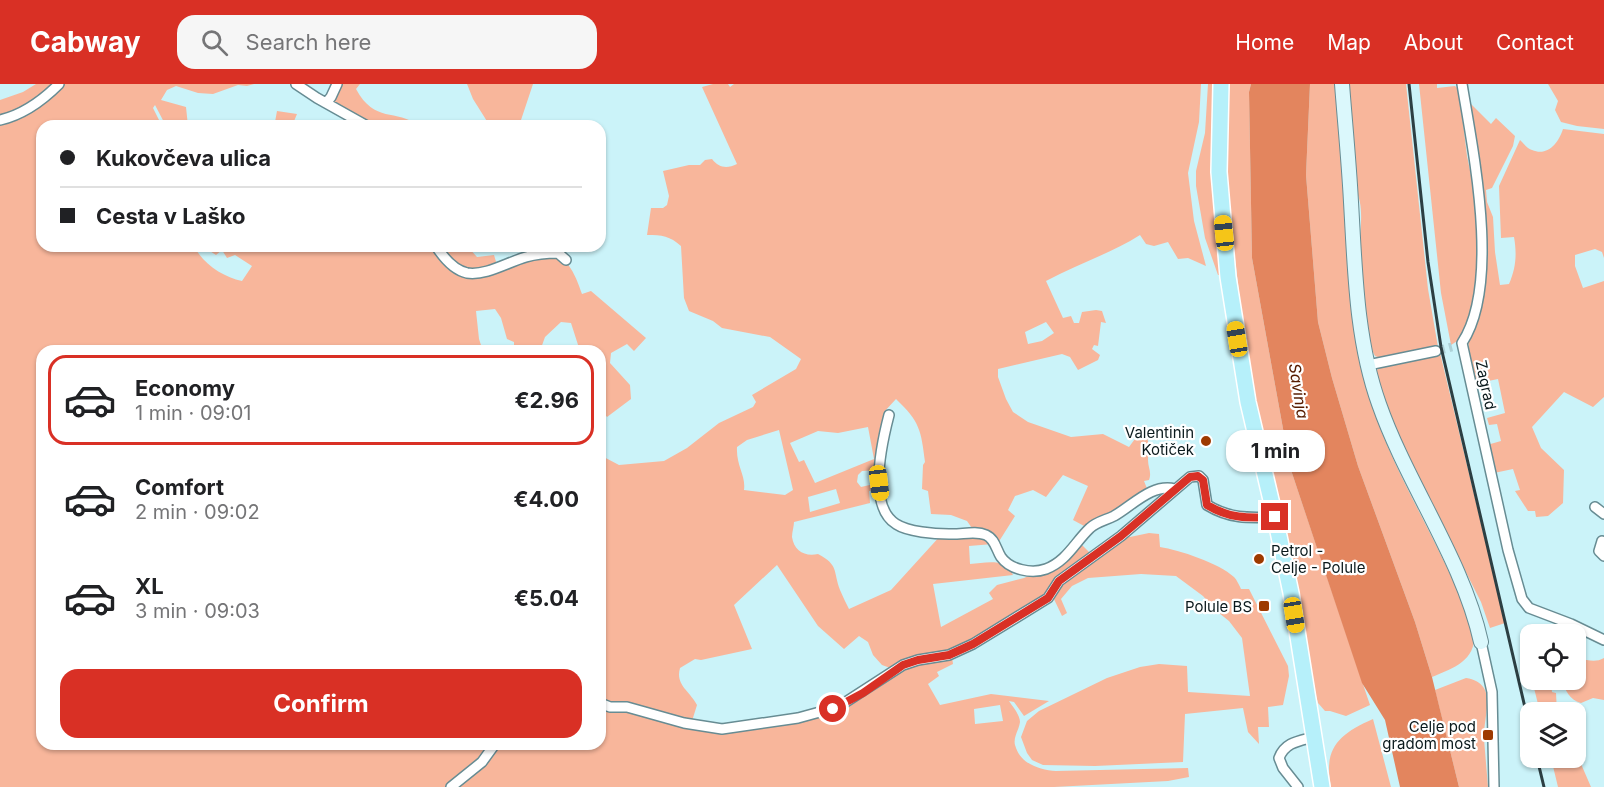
<!DOCTYPE html>
<html lang="en">
<head>
<meta charset="utf-8">
<style>
  body { margin:0; font-family:Inter,sans-serif; background:#f6f6f6; color:#202124; height:100vh; display:flex; flex-direction:column; font-size:22px; white-space:nowrap }
  * { box-sizing:border-box; margin:0 }
  p { font-size:20px; color:#757577 }
  .icon { flex:none; width:33px; height:33px; fill:none; stroke:currentColor; stroke-width:2; stroke-linecap:round; stroke-linejoin:round }
  .map { position:relative; flex:1; overflow:hidden }
  .details { position:absolute; left:36px; top:261px; width:570px; height:405px; display:flex; flex-direction:column; background:#fff; border-radius:18px; box-shadow:0 2px 4px #0004 }
  .details>* { flex:none }
  .banner { position:absolute; left:36px; top:36px; width:570px; height:132px; border-radius:18px; box-shadow:0 2px 4px #0004; display:grid; align-content:center; height:132px; padding:0 24px; background:#fff }
  .buttons { position:absolute; left:1520px; top:540px; display:grid; gap:12px }
  .buttons a { display:grid; place-items:center; width:66px; height:66px; border-radius:12px; background:#fff; box-shadow:0 2px 4px #0004; font-size:30px }
  .end { position:absolute; width:27px; height:27px; margin:-14px; border:8px solid #d93025; background:#fff; box-shadow:0 0 0 3px #fff }
  .from { border-radius:50% }
  .bubble { position:absolute; height:42px; border-radius:18px; background:#fff; box-shadow:0 2px 4px #0004; font-size:20px; font-weight:700; line-height:42px; text-align:center }
  .car { position:absolute; width:18px; height:36px; margin:-18px -9px; border-radius:8px; box-shadow:0 0 4px 2px #0007; background:linear-gradient(#f5c518 24%,#345 0 40%,#f5c518 0 76%,#345 0 86%,#f5c518 0) }
  .banner b { display:flex; align-items:center; gap:21px; height:57px; font-size:22px }
  .banner b+b { border-top:2px solid #e0e0e0 }
  .banner i { width:15px; height:15px; background:#202124 }
  ul { padding:10px 0 0; list-style:none }
  li { display:flex; align-items:center; gap:18px; height:90px; margin:0 12px 9px; padding:0 12px; border:3px solid transparent; border-radius:18px }
  li div { flex:1 }
  li b { display:block; font-size:22px }
  li em { font-style:normal; font-weight:700 }
  li.selected { border-color:#d93025 }
  li>.icon { width:54px; height:54px; stroke-width:1.5 }
  .action { display:flex; gap:12px; margin-top:auto; padding:12px 24px }
  .action a { flex:1; height:69px; border-radius:18px; background:#d93025; color:#fff; font-size:24px; font-weight:700; line-height:69px; text-align:center }
  header { display:flex; align-items:center; gap:36px; box-sizing:border-box; height:84px; padding:0 30px; background:#d93025; color:#fff }
  header strong { font-size:28px }
  nav { display:flex; gap:33px; margin-inline-start:auto; font-size:21px }
  .search { width:420px; height:54px; background:#f6f6f6; display:flex; align-items:center; gap:15px; box-sizing:border-box; padding:0 21px; border-radius:18px; color:#757577; font-size:22px }
  .map>svg:first-child { display:block }
  .green { fill:#f8b69b; fill-rule:evenodd }
  .water { fill:#e3855e }
  .lines { fill:none; stroke-linecap:round; stroke-linejoin:round }
  .street-tunnel { stroke:#aed2d8; stroke-width:9; stroke-dasharray:9 4.5; stroke-linecap:butt }
  .street-casing { stroke:#678c93; stroke-width:12 }
  .secondary-casing { stroke:#678c93; stroke-width:16 }
  .primary-casing { stroke:#fff; stroke-width:18 }
  .street { stroke:#fff; stroke-width:9 }
  .secondary { stroke:#dbf8fc; stroke-width:14 }
  .primary { stroke:#b6f0fa; stroke-width:15 }
  .rail { stroke:#2c3f43; stroke-width:3 }
  .route { stroke:#d93025; stroke-width:8 }
  .poi-dot { fill:#9e3a00; stroke:#fff; stroke-width:2 }
  .labels { text-anchor:middle; dominant-baseline:central; stroke-width:4.5; stroke-linejoin:round; paint-order:stroke }
  .street-label { font-size:15px; fill:#0a191c; stroke:#fff }
  .poi-label { font-size:15px; fill:#0a191c; stroke:#fff; text-anchor:end }
  .water-label { font-size:16px; font-style:italic; fill:#571c00; stroke:#fff }
</style>
</head>
<body>
<header>
<strong>Cabway</strong>
<div class="search"><svg class="icon" aria-label="search" viewBox="0 0 24 24"><circle cx="10" cy="10" r="6"/><path d="M15 15l6 6"/></svg>Search here</div>
<nav><a>Home</a><a>Map</a><a>About</a><a>Contact</a></nav>
</header>
<div class="map">
<svg width="1604" height="703" viewBox="0 0 1604 703">
  <rect width="100%" height="100%" fill="#cbf3f9"/>
  <path class="green" d="M36,0H56L34,18L0,33V16L23,8Z
    M61,0H254L247,2L238,1L213,10L198,9L176,2L167,6L161,16L186,23L188,42H166L155,21L153,24L162,42H42V162H194C203,180 223,193 242,197L252,182L235,171L227,174L222,166L216,171L202,162H432L457,189C473,186 552,170 560,174C572,180 578,199 582,210L591,207L646,254L634,267L627,260L611,269L610,279L630,301L631,315L607,333L600,324V267H580L571,239L561,238L545,253L540,267H514V258L507,255L501,234L495,225L476,227L479,255L483,267H42V660H492L475,680L445,703H0V39Z
    M338,0H360L356,5C375,40 395,24 420,42H369L333,20Z
    M467,0H533L519,42H490L473,15Z
    M713,0H728L730,3L734,0H1201L1199,38L1188,89L1194,137L1206,182L1188,174L1178,175L1168,158L1154,162L1146,160L1140,151C1110,170 1077,180 1046,197L1063,234L1071,232L1074,239H1079L1082,228L1096,226L1102,227L1106,239L1101,238L1098,262L1094,261L1092,265L1100,271L1098,276L1078,286L1070,273L1062,270L998,285V293L1006,315L1013,328L1028,338L1071,353L1103,350L1129,363L1140,348L1146,351C1150,360 1148,366 1148,376C1148,384 1152,388 1149,396L1144,397L1148,407L1086,443L1073,436L1088,402L1063,391L1046,413L1033,406L1015,412L1008,426L1015,432L998,459L974,447L967,437L951,431L931,430L928,407L922,405L923,381L925,378C921,346 920,338 896,315L884,328L878,386L862,387L858,391L857,398L861,403L878,399V406L869,407L870,419L794,438C794,442 792,448 792,453C794,467 805,473 818,470C839,481 833,487 840,506C843,513 846,519 849,525L891,506L941,451H981L993,460L969,462L970,480C986,479 1005,473 1013,491L933,500L941,543L993,515L989,509L997,501L1024,494L1071,472L1082,461L1090,469L1057,496L1044,513L971,558L946,569L893,585L882,581L873,571L868,558L859,552L844,565L818,542L777,481L734,521L752,565L701,576L695,575L680,584C675,601 690,607 697,621L692,637L626,618H608L600,615V371L619,381L664,377L687,364L719,339L753,323L756,318L752,311L796,285L801,275L770,253L722,244L713,237L689,227L684,214L681,162C670,152 662,151 647,151L651,124H663L667,121L669,112L663,87L689,81H700L705,76L712,75C719,84 727,85 737,80L702,3ZM1046,238L1054,249L1042,257L1028,260L1025,248ZM868,343L874,375L815,399L804,376L799,378L790,359L818,347L838,349ZM779,346L793,406L785,411L744,406C746,391 736,382 737,363L747,356ZM836,405L840,419L810,428L808,413Z
    M1208,0H1215L1213,83L1215,134L1221,191H1218L1205,154L1196,102V87L1205,49Z
    M1228,0H1251L1249,8L1252,174L1290,383L1370,621L1346,632L1330,627H1325L1318,619L1316,612L1292,473L1255,318L1242,234L1228,114Z
    M1310,0H1336C1339,50 1343,100 1346,149C1350,209 1354,267 1373,324C1393,385 1429,442 1455,501C1462,518 1475,538 1474,556C1473,578 1449,586 1432,593L1415,538L1358,382L1332,294L1318,238L1306,91Z
    M1348,0H1406L1428,205L1438,263L1380,274L1375,272C1365,255 1359,184 1360,162C1360,142 1365,120 1354,103Z
    M1419,0H1437V4L1455,2L1459,6L1467,72L1477,120V187L1472,230L1462,254L1451,261L1441,209Z
    M1548,0H1604V45L1577,42L1561,38L1555,26L1558,17Z
    M1467,16L1491,40L1496,34L1515,52L1513,62L1492,104L1486,106L1487,118L1493,133L1495,168L1500,201L1509,200C1516,184 1517,170 1514,153L1501,154L1499,102L1520,56C1523,59 1528,65 1532,66C1548,73 1559,58 1563,45L1604,50V174L1602,168L1595,165L1575,171V182L1583,204L1604,197V313L1593,323L1564,308L1532,343L1541,364L1564,386L1563,419L1548,432L1536,433L1535,427H1528L1515,407L1520,406L1513,385L1494,389L1487,361L1501,357L1497,340L1489,341L1487,334L1505,329L1498,295L1474,300L1468,257L1478,228L1484,179Z
    M277,27L297,30L292,42H271L272,38H275Z
    M437,162L468,163L477,173L494,171L497,181L481,187H464Z
    M1440,269L1505,539L1490,544L1481,518L1396,350L1378,298L1376,287L1380,283Z
    M1149,449L1159,450L1160,463C1179,466 1219,479 1234,493C1237,496 1239,501 1241,505H1249L1288,582L1289,592L1283,621L1268,623L1269,643H1258L1259,660L1248,648L1243,624L1185,630L1183,678L1095,682L1043,681L1032,676L1027,669L1021,653L1027,637L1039,627L1107,594L1140,583L1159,580L1187,582L1188,608L1250,612L1242,554L1229,537L1214,525L1203,512L1176,492L1141,490L1088,494L1072,502L1061,515L1067,529L1062,532L1053,513L1063,498L1127,451L1130,453Z
    M952,573L953,580L937,588L939,592L928,600L940,621L991,610L1049,617L1024,632L1014,618L1009,617C1013,623 1020,631 1020,638C1019,646 1013,653 1015,661C1020,680 1040,686 1056,687L1188,684L1189,693L1168,697L1054,703H456L499,660H600V622L627,626L705,646L820,630L911,581ZM1000,621L1003,637L975,640L974,625Z
    M1604,574V616L1593,614L1581,619C1569,616 1566,606 1561,596H1575V576C1585,574 1594,580 1604,574Z
    M1466,594C1496,599 1486,624 1484,648H1481V655H1484L1488,703H1459L1435,606Z
    M1532,596H1548L1551,599L1552,608L1556,609L1557,628H1540Z
    M1373,635L1391,703H1331C1323,664 1339,650 1373,635Z
    M1575,666L1591,703H1558L1551,674H1575Z"/>
  <path class="water" d="M1251,0H1310L1306,91L1318,238L1332,294L1358,382L1415,538L1432,593L1459,703H1400L1385,636L1362,599L1290,383L1252,174L1249,8Z"/>
  <g class="lines">
    <path class="street-tunnel" d="M1436,267L1452,263"/>
    <defs>
      <path id="street" d="M296,0L317,14L367,42
        M1462,0C1473,67 1501,200 1462,259L1508,466L1522,515L1529,524L1571,540L1604,556
        M326,19L331,13L337,0
        M0,36C22,31 43,16 59,0
        M436,162C443,173 454,186 467,189C486,192 508,178 526,173C536,170 547,169 558,169L566,176
        M1368,281L1436,267
        M889,331C882,358 867,422 896,440C908,448 935,450 949,450C961,451 975,446 986,451C995,455 996,465 1001,473C1010,486 1032,490 1046,485C1067,477 1075,458 1090,444C1096,438 1106,436 1114,432C1132,422 1152,399 1175,405
        M1595,423L1604,430
        M1604,458L1602,457L1599,467L1604,472
        M1481,558L1492,608L1494,703
        M600,619L610,623H627L684,639L722,645L798,634L838,623L903,581L918,576L949,571L973,560L1048,514L1059,497L1121,452L1190,393L1199,392L1203,396L1207,421C1230,435 1248,434 1275,433
        M451,703L482,678L495,660
        M1298,703L1283,684L1279,674C1285,658 1299,657 1314,653"/>
      <path id="secondary" d="M1342,0C1345,39 1349,79 1351,118C1355,185 1356,256 1379,320C1407,400 1463,476 1481,558"/>
      <path id="primary" d="M1221,0L1219,88L1228,193L1248,318L1275,433L1291,509L1322,703"/>
    </defs>
    <use href="#street" class="street-casing"/>
    <use href="#secondary" class="secondary-casing"/>
    <use href="#primary" class="primary-casing"/>
    <use href="#street" class="street"/>
    <use href="#secondary" class="secondary"/>
    <use href="#primary" class="primary"/>
    <path class="rail" d="M1409,0L1428,178L1441,263L1530,645
      M1537,674L1544,703"/>
  </g>
  <g class="lines">
    <path class="route" d="M833,625L863,609L903,581L918,576L949,571L973,560L1048,514L1059,497L1121,452L1190,393L1198,392L1203,396L1207,421C1230,435 1248,434 1275,433"/>
  </g>
  <g class="poi-dot">
    <circle cx="1206" cy="357" r="6"/>
    <circle cx="1259" cy="475" r="6"/>
    <rect x="1258" y="516" width="12" height="12" rx="3"/>
    <rect x="1482" y="645" width="12" height="12" rx="3"/>
  </g>
  <g class="labels">
    <g class="street-label">
      <text transform="translate(1486 301) rotate(78)">Zagrad</text>
    </g>
    <g class="poi-label">
      <text x="1194" y="348">Valentinin<tspan x="1194" dy="17">Kotiček</tspan></text>
      <text x="1271" y="466" text-anchor="start">Petrol -<tspan x="1271" dy="17">Celje - Polule</tspan></text>
      <text x="1252" y="522">Polule BS</text>
      <text x="1476" y="642">Celje pod<tspan x="1476" dy="17">gradom most</tspan></text>
    </g>
    <g class="water-label">
      <text transform="translate(1299 307) rotate(81)">Savinja</text>
    </g>
  </g>
</svg>
<div class="buttons">
<a><svg class="icon" aria-label="locate" viewBox="0 0 24 24"><circle cx="12" cy="12" r="6"/><path d="M12 2v4M12 18v4M2 12h4M18 12h4"/></svg></a>
<a><svg class="icon" aria-label="layers" viewBox="0 0 24 24"><path d="M12 4l9 5-9 5-9-5zM3 14l9 5 9-5"/></svg></a>
</div>
<i class="end from" style="left:833px;top:625px"></i>
<i class="end" style="left:1275px;top:433px"></i>
<div class="bubble" style="left:1226px;top:346px;width:99px">1 min</div>
<i class="car" style="left:1224px;top:149px;rotate:354deg"></i>
<i class="car" style="left:1237px;top:255px;rotate:351deg"></i>
<i class="car" style="left:879px;top:399px;rotate:173deg"></i>
<i class="car" style="left:1294px;top:531px;rotate:171deg"></i>
<div class="banner">
<b><i class="from"></i>Kukovčeva ulica</b>
<b><i></i>Cesta v Laško</b>
</div>
<section class="details">
<ul>
<li class="selected"><svg class="icon" aria-label="car" viewBox="0 0 24 24"><path d="M5 17H2v-5l4-1 3-4h7l3 4 3 1v5h-3M9 17h6M6 11h13"/><circle cx="7" cy="17" r="2"/><circle cx="17" cy="17" r="2"/></svg><div><b>Economy</b><p>1 min · 09:01</p></div><em>€2.96</em></li>
<li><svg class="icon" aria-label="car" viewBox="0 0 24 24"><path d="M5 17H2v-5l4-1 3-4h7l3 4 3 1v5h-3M9 17h6M6 11h13"/><circle cx="7" cy="17" r="2"/><circle cx="17" cy="17" r="2"/></svg><div><b>Comfort</b><p>2 min · 09:02</p></div><em>€4.00</em></li>
<li><svg class="icon" aria-label="car" viewBox="0 0 24 24"><path d="M5 17H2v-5l4-1 3-4h7l3 4 3 1v5h-3M9 17h6M6 11h13"/><circle cx="7" cy="17" r="2"/><circle cx="17" cy="17" r="2"/></svg><div><b>XL</b><p>3 min · 09:03</p></div><em>€5.04</em></li>
</ul>
<div class="action"><a>Confirm</a></div>
</section>
</div>
</body>
</html>
